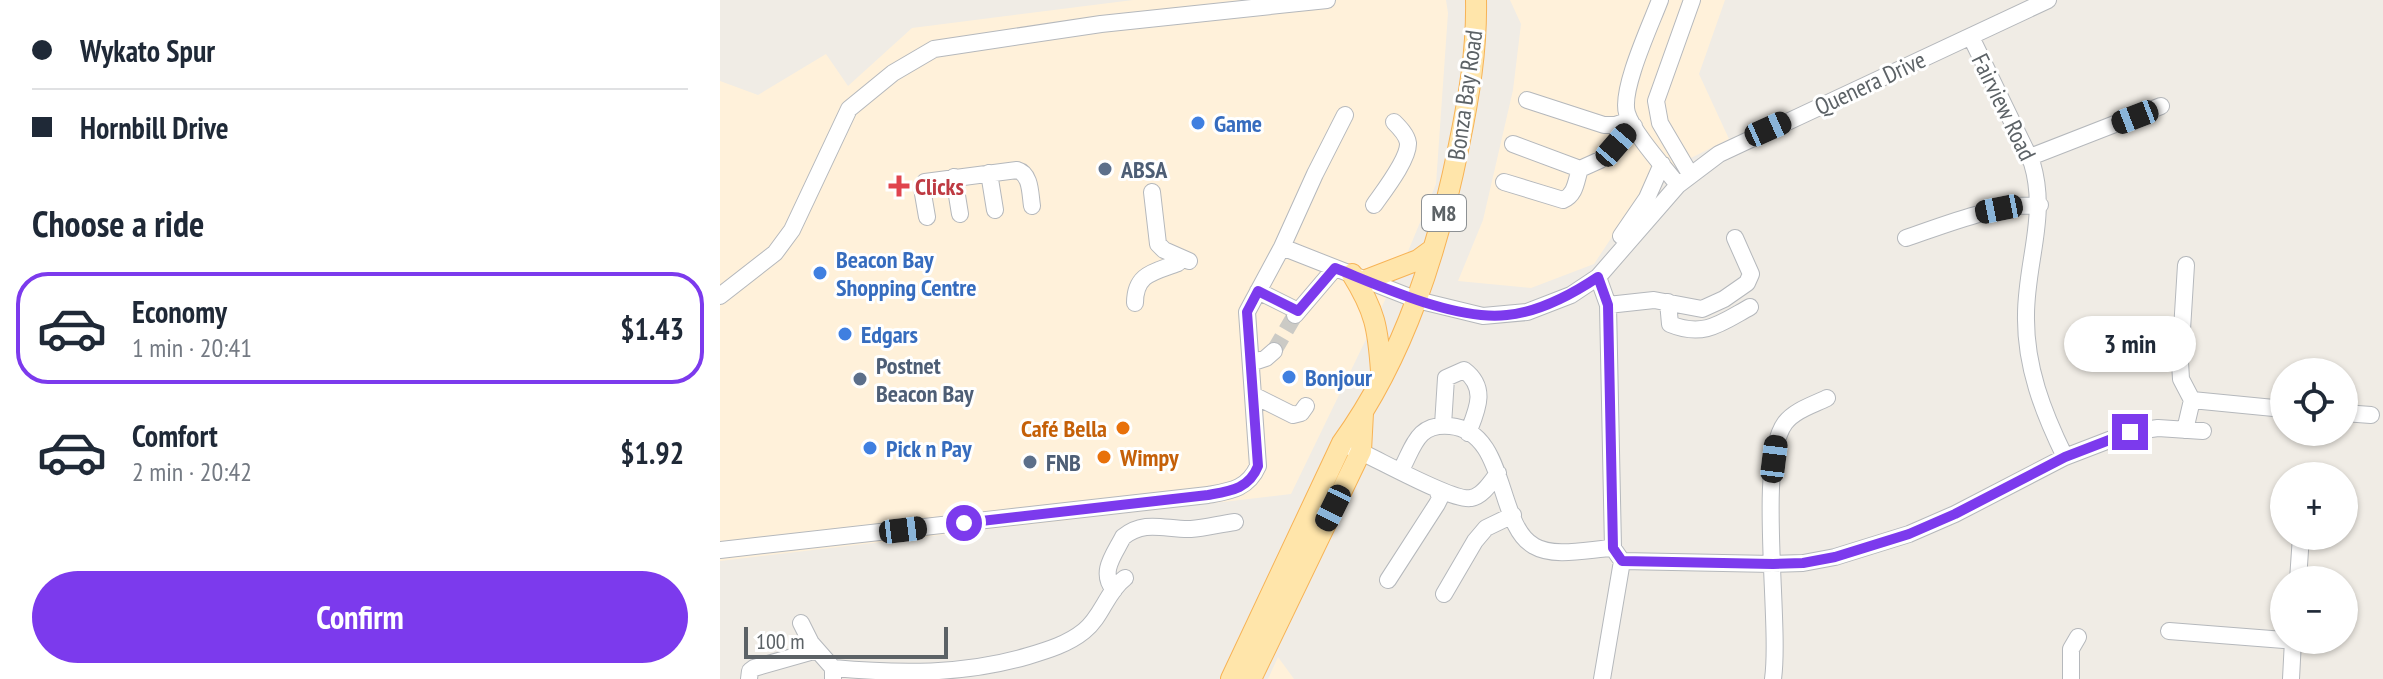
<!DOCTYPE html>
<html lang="en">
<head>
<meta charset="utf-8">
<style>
  body { margin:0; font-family:"PT Sans Narrow",sans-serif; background:#f6f6f7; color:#1f2937; height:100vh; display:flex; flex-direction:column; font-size:30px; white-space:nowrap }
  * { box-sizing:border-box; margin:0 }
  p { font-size:26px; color:#747a83 }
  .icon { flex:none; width:44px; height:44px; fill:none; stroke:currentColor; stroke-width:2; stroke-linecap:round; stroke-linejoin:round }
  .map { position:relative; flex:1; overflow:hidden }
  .drawer { display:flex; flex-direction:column; background:#fff; width:720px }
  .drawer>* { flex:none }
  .guide { display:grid; align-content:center; height:176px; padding:0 32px; background:#fff }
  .fabs { position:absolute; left:1550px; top:358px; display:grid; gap:16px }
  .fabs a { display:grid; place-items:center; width:88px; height:88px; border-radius:50%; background:#fff; box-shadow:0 2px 6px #0004; font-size:40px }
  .scale { position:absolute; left:24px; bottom:20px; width:204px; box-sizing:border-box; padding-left:8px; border:4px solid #5c6266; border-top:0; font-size:22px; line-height:28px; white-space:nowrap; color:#5c6266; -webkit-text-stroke:6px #fff; paint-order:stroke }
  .end { position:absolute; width:36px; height:36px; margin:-18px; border:10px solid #7c3aed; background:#fff; box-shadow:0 0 0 4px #fff }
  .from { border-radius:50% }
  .bubble { position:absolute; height:56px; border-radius:28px; background:#fff; box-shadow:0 2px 6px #0004; font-size:26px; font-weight:600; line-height:56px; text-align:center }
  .car { position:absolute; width:24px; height:48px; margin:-24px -12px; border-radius:10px; box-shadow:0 0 6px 2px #0007; background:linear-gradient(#222 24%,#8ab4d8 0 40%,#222 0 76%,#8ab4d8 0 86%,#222 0) }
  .guide b { display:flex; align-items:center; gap:28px; height:76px; font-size:30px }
  .guide b+b { border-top:2px solid #e0e1e3 }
  .guide i { width:20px; height:20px; background:#1f2937 }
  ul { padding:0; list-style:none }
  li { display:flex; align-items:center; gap:24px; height:112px; margin:0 16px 12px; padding:0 16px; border:4px solid transparent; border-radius:32px }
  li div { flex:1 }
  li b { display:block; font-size:30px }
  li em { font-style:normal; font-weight:600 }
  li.active { border-color:#7c3aed }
  li>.icon { width:72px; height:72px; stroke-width:1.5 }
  h2 { padding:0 32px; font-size:36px; line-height:96px }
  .cta { display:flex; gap:16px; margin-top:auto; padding:16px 32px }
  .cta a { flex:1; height:92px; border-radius:48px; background:#7c3aed; color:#fff; font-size:32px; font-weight:600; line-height:92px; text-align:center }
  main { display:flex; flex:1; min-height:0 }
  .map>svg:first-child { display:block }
  .commercial { fill:#fff1da }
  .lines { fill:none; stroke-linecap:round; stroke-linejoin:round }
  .minor-tunnel { stroke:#cbcac5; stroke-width:16; stroke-dasharray:16 8; stroke-linecap:butt }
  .minor-casing { stroke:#b5b8bc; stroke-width:18 }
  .major-casing { stroke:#f7b356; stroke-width:22 }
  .minor { stroke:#fff; stroke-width:16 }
  .major { stroke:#ffe5aa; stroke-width:20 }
  .route { stroke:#7c3aed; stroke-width:10 }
  .shop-dot { fill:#3f7fe0; stroke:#fff; stroke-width:3 }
  .service-dot { fill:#5c6f8a; stroke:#fff; stroke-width:3 }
  .health-dot { fill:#e0444e; stroke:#fff; stroke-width:3 }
  .food-dot { fill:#e8710a; stroke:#fff; stroke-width:3 }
  .labels { text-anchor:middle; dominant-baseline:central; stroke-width:6; stroke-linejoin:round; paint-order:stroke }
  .shield { fill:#fff; stroke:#8d9194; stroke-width:2 }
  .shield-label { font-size:22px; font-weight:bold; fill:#5c6266 }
  .street-label { font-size:24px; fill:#5c6266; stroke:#fff }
  .shop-label { font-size:24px; font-weight:bold; fill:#366cbe; stroke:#fff; text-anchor:start }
  .service-label { font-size:24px; font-weight:bold; fill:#4e5e75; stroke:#fff; text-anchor:start }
  .health-label { font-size:24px; font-weight:bold; fill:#be3a42; stroke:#fff; text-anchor:start }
  .food-label { font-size:24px; font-weight:bold; fill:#c56008; stroke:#fff; text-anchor:end }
</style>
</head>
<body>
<main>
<section class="drawer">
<div class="guide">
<b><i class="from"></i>Wykato Spur</b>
<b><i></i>Hornbill Drive</b>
</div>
<h2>Choose a ride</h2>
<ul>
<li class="active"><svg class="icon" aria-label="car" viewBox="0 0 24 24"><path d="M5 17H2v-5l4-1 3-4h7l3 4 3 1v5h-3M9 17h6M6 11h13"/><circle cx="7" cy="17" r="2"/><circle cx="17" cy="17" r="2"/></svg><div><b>Economy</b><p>1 min · 20:41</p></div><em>$1.43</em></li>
<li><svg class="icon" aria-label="car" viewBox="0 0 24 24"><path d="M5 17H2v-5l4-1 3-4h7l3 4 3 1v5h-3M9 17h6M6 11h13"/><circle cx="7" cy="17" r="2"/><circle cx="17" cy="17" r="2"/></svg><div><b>Comfort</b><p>2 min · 20:42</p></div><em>$1.92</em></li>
</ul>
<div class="cta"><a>Confirm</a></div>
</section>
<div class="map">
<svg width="1663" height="679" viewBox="0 0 1663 679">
  <rect width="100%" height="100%" fill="#f0ece5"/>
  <path class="commercial" d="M413,0H726L728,13L716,184L684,261L571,494L0,561V81L38,95L106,54L128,86L192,28Z
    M790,0H1005L979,74L1009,139L931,178L874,264L811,288L738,281L763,220L793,90L801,24Z
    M558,657L574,679H548Z"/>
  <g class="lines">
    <path class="minor-tunnel" d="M554,351L575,315"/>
    <defs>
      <path id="minor" d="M940,0C931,24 900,90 907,113C913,133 945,168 958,185
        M1251,37L1312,163C1328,216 1306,262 1306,315C1305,366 1323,412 1345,457
        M807,100L884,125H895L910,120
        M793,144L860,169L880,160L914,126
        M1310,157L1441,106
        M269,173L275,210
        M970,174L940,123L936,101L972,0
        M234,177L240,214
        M784,182L843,200C856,195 856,180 860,169
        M432,192L438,244L444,250L469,261
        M654,205C663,192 689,159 688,143C687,135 679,127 674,122
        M207,217L202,188L205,182L297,170C311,174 310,193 312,206
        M901,236L927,198L942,164
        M1186,238C1230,223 1273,205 1320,205
        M562,247L697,300L763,316L807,312L851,295L878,277L958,185L999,154L1328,0
        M878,277L888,305L893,548L902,561L1053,564L1083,563L1115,557L1189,534L1235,514L1345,457L1410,432L1438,428L1483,431
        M538,291L578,311
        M0,296L55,253L72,230L129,109L173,73L214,49L381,24L607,0
        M948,302L950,324C984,338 1001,323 1030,307
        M415,303C415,273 435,272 458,263
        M888,305L934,300L982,309L1004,299L1027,283L1031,274L1015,238
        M575,315L615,268
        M531,363L546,358L554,351
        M533,395L573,415L581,413L586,406
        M1472,400L1564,409
        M1624,413L1651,415
        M723,425L726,378L744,370C768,388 757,410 748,433
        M1465,430L1472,400L1461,379L1460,362L1466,265
        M630,447C653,456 732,502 751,498C763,496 771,482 778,473
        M681,470C694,446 697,423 730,426C788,431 776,525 814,546C834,558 870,549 893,548
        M1585,476V474
        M0,550L488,495C510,491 528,489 538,466L527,312L562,247L595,174L625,115
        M668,580L717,504L720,498L717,489
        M1578,580L1581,536
        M394,590C379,572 394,555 403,537C425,519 446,530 471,529C485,528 500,524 515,522
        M724,594L755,541L766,528L793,515
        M81,623L91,643L113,668V679
        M1449,631L1564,640
        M113,668C179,674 244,675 308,656C328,650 348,644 364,631C382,617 387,591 405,578
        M29,679L30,671L34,668L97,650
        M882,679L902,561
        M1053,679C1061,622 1036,462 1065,423C1075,410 1093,405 1107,398
        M1351,679V649L1358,637
        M1571,679L1573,640"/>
      <path id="major" d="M632,274C655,311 658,328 661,371
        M646,280L698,260L713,249
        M511,679L622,443C685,356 718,249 739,145C749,97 757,49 756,0
        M531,679L641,451L643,413"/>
    </defs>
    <use href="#minor" class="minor-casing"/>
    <use href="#major" class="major-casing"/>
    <use href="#minor" class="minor"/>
    <use href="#major" class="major"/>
  </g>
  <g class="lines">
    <path class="route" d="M244,523L488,495C510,491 529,489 538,466L527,312L538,291L578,311L615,268C663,287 736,321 787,315C820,312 851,295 878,277L888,305L893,548L902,561L1053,564L1083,563L1115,557L1189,534L1235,514L1345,457L1410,432"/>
  </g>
  <g class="shop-dot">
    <circle cx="478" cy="123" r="8"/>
    <circle cx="100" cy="273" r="8"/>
    <circle cx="125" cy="334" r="8"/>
    <circle cx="569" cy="377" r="8"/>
    <circle cx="150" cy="448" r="8"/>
  </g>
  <g class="service-dot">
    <circle cx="385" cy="169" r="8"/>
    <circle cx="140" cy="379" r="8"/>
    <circle cx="310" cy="462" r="8"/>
  </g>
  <path class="health-dot" d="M175 174h8v8h8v8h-8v8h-8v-8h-8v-8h8z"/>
  <g class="food-dot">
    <circle cx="403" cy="428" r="8"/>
    <circle cx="384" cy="457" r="8"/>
  </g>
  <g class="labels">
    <rect class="shield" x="702" y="195" width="44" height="36" rx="6"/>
    <g class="shield-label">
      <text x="724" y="213">M8</text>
    </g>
    <g class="street-label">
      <text transform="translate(1150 83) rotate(-25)">Quenera Drive</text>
      <text transform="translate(745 95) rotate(-82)">Bonza Bay Road</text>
      <text transform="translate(1284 107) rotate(64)">Fairview Road</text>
    </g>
    <g class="shop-label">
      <text x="494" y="123">Game</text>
      <text x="116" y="259">Beacon Bay<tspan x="116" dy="28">Shopping Centre</tspan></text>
      <text x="141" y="334">Edgars</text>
      <text x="585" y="377">Bonjour</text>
      <text x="166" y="448">Pick n Pay</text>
    </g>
    <g class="service-label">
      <text x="401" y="169">ABSA</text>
      <text x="156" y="365">Postnet<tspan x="156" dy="28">Beacon Bay</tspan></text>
      <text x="326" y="462">FNB</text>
    </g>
    <g class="health-label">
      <text x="195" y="186">Clicks</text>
    </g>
    <g class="food-label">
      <text x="387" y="428">Café Bella</text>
      <text x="400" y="457" text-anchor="start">Wimpy</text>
    </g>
  </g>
</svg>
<div class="fabs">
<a><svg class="icon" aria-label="locate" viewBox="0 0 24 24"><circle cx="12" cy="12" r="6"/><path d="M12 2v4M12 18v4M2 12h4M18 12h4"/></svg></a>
<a>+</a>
<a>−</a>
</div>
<div class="scale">100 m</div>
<i class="end from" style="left:244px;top:523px"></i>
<i class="end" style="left:1410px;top:432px"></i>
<div class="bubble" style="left:1344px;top:316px;width:132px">3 min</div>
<i class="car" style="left:1415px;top:117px;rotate:249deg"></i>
<i class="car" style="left:1048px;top:129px;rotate:66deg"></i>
<i class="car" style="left:896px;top:145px;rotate:41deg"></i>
<i class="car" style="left:1279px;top:209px;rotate:259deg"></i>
<i class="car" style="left:1054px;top:459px;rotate:7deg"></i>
<i class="car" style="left:613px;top:508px;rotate:206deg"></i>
<i class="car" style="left:183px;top:530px;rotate:83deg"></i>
</div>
</main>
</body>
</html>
